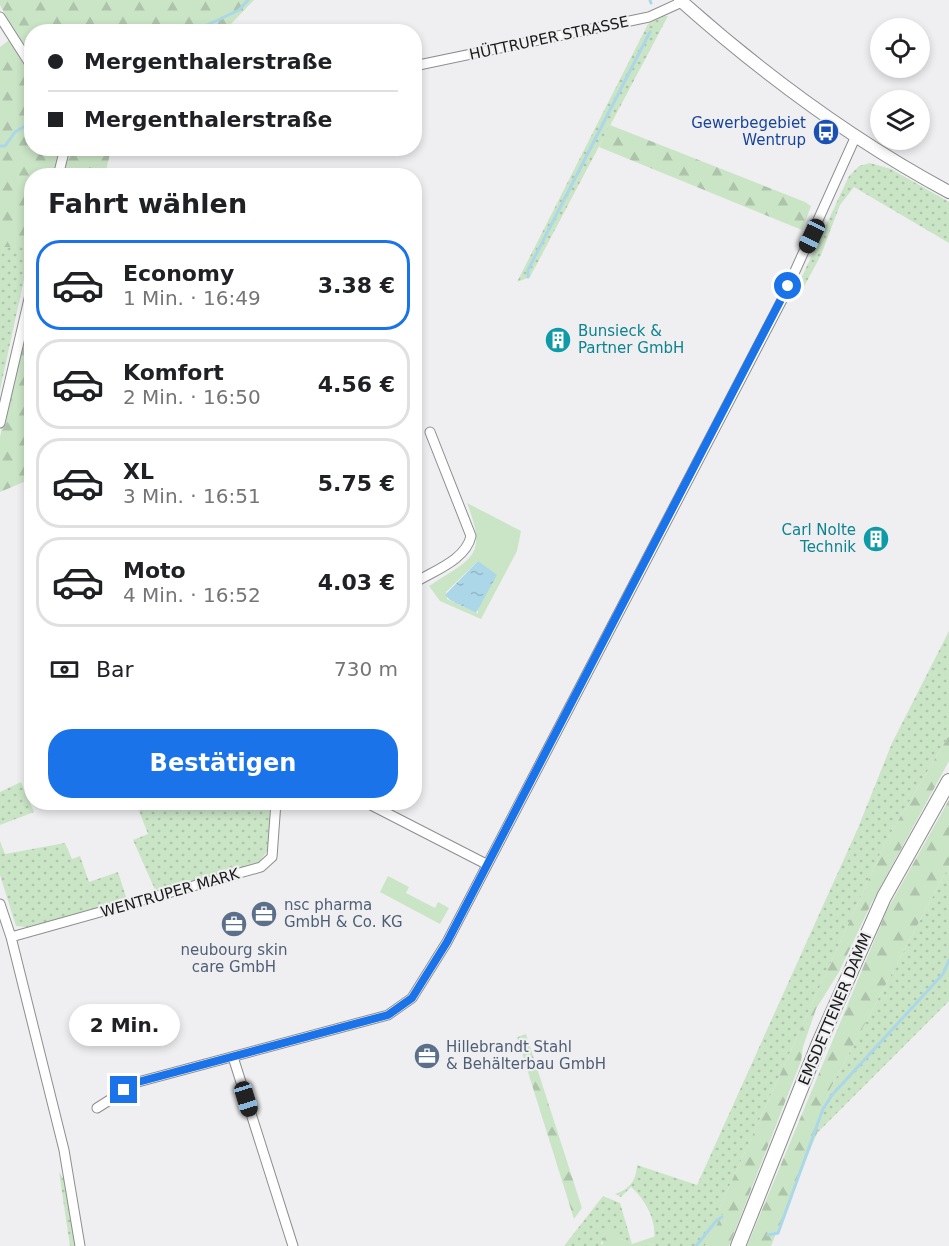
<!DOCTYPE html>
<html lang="de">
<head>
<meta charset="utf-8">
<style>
  body { margin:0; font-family:"DejaVu Sans",sans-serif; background:#f6f6f6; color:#202124; height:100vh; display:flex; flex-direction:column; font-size:22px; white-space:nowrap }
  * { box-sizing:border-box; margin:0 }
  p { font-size:20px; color:#757577 }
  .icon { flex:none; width:33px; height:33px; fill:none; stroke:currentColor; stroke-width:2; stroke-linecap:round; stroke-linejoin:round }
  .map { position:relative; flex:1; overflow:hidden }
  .panel { position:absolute; left:24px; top:168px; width:398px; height:642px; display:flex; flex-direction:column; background:#fff; border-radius:24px; box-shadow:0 3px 9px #0003 }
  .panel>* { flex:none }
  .banner { position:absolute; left:24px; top:24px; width:398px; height:132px; border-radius:24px; box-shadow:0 3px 9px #0003; display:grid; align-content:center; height:132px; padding:0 24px; background:#fff }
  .controls { position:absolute; left:870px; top:18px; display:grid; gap:12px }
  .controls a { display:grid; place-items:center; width:60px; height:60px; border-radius:50%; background:#fff; box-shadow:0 3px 9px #0003; font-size:30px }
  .end { position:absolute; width:27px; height:27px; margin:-14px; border:8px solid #1a73e8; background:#fff; box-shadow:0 0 0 3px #fff }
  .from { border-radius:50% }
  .bubble { position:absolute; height:42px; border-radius:21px; background:#fff; box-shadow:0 3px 9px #0003; font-size:20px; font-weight:700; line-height:42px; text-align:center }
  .car { position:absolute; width:18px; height:36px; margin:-18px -9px; border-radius:8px; box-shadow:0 0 4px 2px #0007; background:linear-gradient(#222 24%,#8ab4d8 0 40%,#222 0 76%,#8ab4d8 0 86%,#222 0) }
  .banner b { display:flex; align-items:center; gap:21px; height:57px; font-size:22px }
  .banner b+b { border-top:2px solid #e0e0e0 }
  .banner i { width:15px; height:15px; background:#202124 }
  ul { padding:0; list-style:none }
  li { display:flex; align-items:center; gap:18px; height:90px; margin:0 12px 9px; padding:0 12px; border:3px solid #e0e0e0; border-radius:24px }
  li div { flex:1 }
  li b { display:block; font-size:22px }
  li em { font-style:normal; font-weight:700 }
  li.active { border-color:#1a73e8 }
  li>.icon { width:54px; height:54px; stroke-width:1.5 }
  h2 { padding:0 24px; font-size:27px; line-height:72px }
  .pay { display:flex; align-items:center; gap:15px; height:66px; padding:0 24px; font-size:22px }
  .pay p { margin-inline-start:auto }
  .primary-button { display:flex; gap:12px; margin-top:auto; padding:12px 24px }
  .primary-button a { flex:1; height:69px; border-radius:24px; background:#1a73e8; color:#fff; font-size:24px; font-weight:700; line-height:69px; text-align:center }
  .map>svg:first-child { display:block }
  .grass { fill:url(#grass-dots) }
  .forest { fill:url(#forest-firs) }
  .garden { fill:#cae4c6; fill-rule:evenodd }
  .water { fill:url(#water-ripples) }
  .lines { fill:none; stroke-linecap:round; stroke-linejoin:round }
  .stream { stroke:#abd7e8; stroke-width:3 }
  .minor-casing { stroke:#8e8e90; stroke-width:11 }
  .secondary-casing { stroke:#8e8e90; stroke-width:14 }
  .primary-casing { stroke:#8e8e90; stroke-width:16 }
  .minor { stroke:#fff; stroke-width:9 }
  .secondary { stroke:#fff; stroke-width:12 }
  .primary { stroke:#fff; stroke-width:14 }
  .route { stroke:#1a73e8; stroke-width:8 }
  .labels { text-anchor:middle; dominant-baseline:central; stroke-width:4.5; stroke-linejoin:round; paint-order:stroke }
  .street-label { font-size:15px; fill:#1a1a1b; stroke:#efeff1 }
  .transit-label { font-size:15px; fill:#164399; stroke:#efeff1; text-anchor:end }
  .culture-label { font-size:15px; fill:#0d838f; stroke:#efeff1; text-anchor:start }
  .service-label { font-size:15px; fill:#4e5e75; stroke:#efeff1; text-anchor:start }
</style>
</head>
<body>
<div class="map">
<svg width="949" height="1246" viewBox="0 0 949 1246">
  <defs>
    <pattern id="grass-dots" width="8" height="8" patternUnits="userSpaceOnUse" patternTransform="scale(1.5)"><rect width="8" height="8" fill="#cae4c6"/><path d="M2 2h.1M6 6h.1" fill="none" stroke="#adc3aa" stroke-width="1.8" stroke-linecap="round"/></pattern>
    <pattern id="forest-firs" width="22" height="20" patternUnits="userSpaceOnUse" patternTransform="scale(1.5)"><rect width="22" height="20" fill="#cae4c6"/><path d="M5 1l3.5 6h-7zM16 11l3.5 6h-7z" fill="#adc3aa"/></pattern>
    <pattern id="water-ripples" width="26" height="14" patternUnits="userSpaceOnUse" patternTransform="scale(1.5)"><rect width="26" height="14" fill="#abd7e8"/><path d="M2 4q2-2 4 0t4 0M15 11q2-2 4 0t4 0" fill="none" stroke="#93b8c6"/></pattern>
  </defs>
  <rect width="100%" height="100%" fill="#efeff1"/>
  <path class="grass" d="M664,16H668L530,277L517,282L648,24Z
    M870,163L891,169L949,202V243L854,187L840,205L821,255L800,294L798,285L849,176L859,166Z
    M0,247H31L0,390Z
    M949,631V735L886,841L719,1209L725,1212L705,1246H645L648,1243L653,1245C659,1224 646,1200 631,1187L621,1197L615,1194C629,1189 636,1182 637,1165L697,1185L858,828L892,743Z
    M21,782L34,812L0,825V792Z
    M136,803H270L268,850L257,865L156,892L133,840L148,834Z
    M0,841L5,854L65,843L72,859L80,856L89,882L118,872L127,900L27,927L16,926L0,875Z
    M949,866V1001L817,1133L829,1091Z
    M59,1172L65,1181L78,1246H70Z
    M603,1196L620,1203L632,1244L619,1238L601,1242L602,1246H564Z"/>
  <path class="forest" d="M0,0H254L229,26L219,29V31L32,32V148L129,149L110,154L105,175L32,176L31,247H0V47L16,35L0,5Z
    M610,125L805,202L811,206L802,230L599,147Z
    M31,297V479L0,492V437Z
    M949,735V761L871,904L839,972L816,1009L803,1047L801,1061L729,1246H705L724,1212L719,1209L886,841Z
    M949,800V866L829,1091L817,1133L771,1246H747L887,910Z
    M526,1034L582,1208L574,1219L517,1037Z
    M608,1225L619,1238L632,1244L656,1236L653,1245L648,1243L645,1246H602Z"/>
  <path class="garden" d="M467,503L521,531L517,551L481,619L440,601L429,586C472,558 488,557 467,503ZM478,561V613H476L447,599L446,592Z
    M388,876L409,887L406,893L435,908L438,902L449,908L440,924L380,892Z"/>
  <path class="water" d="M478,561L497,575L476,613L450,600L445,595Z"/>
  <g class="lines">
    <path class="stream" d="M650,0L651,3
      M201,32L203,27L239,10L248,0
      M0,146H5L15,132L32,122
      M528,277V270L650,32
      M768,1235L778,1233L823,1109L832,1095L943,974L949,960
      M696,1246L716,1221L722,1217"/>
    <defs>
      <path id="minor" d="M0,17L32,67
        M414,66L649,17L682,2
        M58,176L65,148
        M0,423L32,286
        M414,583C433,571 466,560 471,536L430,432
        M371,805L486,864
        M0,904L11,937
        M233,1057L293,1246
        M97,1108L138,1082L388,1015L412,998L447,942L782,300L855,138
        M80,1246L64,1150L11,937L261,867L272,857L276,802"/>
      <path id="secondary" d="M680,0C763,74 850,139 949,192"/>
      <path id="primary" d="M738,1246L819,1043L884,897L949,781"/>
    </defs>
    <use href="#minor" class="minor-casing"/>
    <use href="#secondary" class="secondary-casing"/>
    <use href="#primary" class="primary-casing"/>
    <use href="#minor" class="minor"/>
    <use href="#secondary" class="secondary"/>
    <use href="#primary" class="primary"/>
  </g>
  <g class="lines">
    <path class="route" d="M124,1090L138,1082L388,1015L412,998L447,942L788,286"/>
  </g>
  <defs>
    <symbol id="bus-disc" viewBox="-11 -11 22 22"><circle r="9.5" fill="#1a4fb4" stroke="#efeff1"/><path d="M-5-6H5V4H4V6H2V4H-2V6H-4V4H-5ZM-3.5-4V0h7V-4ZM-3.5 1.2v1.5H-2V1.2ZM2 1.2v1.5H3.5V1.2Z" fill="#fff"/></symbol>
    <symbol id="building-disc" viewBox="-11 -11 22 22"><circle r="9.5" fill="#0f9aa8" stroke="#efeff1"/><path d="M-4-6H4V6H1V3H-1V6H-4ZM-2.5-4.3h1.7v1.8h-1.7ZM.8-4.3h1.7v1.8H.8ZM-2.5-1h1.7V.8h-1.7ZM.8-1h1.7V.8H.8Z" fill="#fff"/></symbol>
    <symbol id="office-disc" viewBox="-11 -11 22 22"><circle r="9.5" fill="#5c6f8a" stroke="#efeff1"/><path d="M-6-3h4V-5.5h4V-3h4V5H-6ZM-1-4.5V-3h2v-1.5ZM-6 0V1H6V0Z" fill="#fff"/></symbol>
  </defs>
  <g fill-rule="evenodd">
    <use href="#bus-disc" x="811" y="117" width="30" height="30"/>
    <use href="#building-disc" x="543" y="325" width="30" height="30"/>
    <use href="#building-disc" x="861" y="524" width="30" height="30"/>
    <use href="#office-disc" x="249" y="899" width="30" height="30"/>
    <use href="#office-disc" x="219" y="909" width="30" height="30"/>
    <use href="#office-disc" x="412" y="1041" width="30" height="30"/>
  </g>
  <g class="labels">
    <g class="street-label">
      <text transform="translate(549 38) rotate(-12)">HÜTTRUPER STRASSE</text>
      <text transform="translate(170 893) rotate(-16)">WENTRUPER MARK</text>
      <text transform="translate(835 1009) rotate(-67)">EMSDETTENER DAMM</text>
    </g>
    <g class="transit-label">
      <text x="806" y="123">Gewerbegebiet<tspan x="806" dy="17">Wentrup</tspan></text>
    </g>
    <g class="culture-label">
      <text x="578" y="331">Bunsieck &amp;<tspan x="578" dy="17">Partner GmbH</tspan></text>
      <text x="856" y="530" text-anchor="end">Carl Nolte<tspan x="856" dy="17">Technik</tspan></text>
    </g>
    <g class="service-label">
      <text x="284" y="905">nsc pharma<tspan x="284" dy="17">GmbH &amp; Co. KG</tspan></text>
      <text x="234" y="950" text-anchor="middle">neubourg skin<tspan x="234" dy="17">care GmbH</tspan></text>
      <text x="446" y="1047">Hillebrandt Stahl<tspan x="446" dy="17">&amp; Behälterbau GmbH</tspan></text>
    </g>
  </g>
</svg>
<div class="controls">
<a><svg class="icon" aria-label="locate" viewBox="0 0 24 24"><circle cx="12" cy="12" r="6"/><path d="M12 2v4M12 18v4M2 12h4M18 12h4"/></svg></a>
<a><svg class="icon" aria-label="layers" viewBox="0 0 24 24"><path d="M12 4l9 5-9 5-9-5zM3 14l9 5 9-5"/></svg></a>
</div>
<i class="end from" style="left:788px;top:286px"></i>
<i class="end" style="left:124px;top:1090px"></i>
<div class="bubble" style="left:69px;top:1004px;width:111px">2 Min.</div>
<i class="car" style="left:812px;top:236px;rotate:205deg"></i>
<i class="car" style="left:246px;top:1099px;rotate:163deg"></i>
<div class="banner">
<b><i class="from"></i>Mergenthalerstraße</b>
<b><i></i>Mergenthalerstraße</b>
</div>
<section class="panel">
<h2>Fahrt wählen</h2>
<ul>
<li class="active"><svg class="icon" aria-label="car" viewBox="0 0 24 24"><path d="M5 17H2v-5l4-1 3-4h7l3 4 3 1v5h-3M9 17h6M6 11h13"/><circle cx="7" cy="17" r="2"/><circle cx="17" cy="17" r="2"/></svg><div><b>Economy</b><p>1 Min. · 16:49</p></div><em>3.38 €</em></li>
<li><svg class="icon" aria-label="car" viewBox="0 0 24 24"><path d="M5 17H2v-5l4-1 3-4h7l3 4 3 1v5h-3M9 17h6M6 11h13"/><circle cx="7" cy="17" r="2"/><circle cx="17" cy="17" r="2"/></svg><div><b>Komfort</b><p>2 Min. · 16:50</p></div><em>4.56 €</em></li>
<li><svg class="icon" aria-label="car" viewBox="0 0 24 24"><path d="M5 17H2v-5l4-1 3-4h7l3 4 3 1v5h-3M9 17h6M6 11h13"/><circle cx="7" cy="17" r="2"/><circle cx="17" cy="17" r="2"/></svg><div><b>XL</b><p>3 Min. · 16:51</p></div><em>5.75 €</em></li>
<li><svg class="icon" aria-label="car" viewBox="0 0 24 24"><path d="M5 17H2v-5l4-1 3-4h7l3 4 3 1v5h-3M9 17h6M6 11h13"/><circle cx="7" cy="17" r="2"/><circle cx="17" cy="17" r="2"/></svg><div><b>Moto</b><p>4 Min. · 16:52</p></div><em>4.03 €</em></li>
</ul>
<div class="pay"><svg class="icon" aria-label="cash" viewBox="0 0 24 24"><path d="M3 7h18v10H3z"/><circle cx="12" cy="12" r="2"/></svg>Bar<p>730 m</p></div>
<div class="primary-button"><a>Bestätigen</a></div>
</section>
</div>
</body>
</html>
